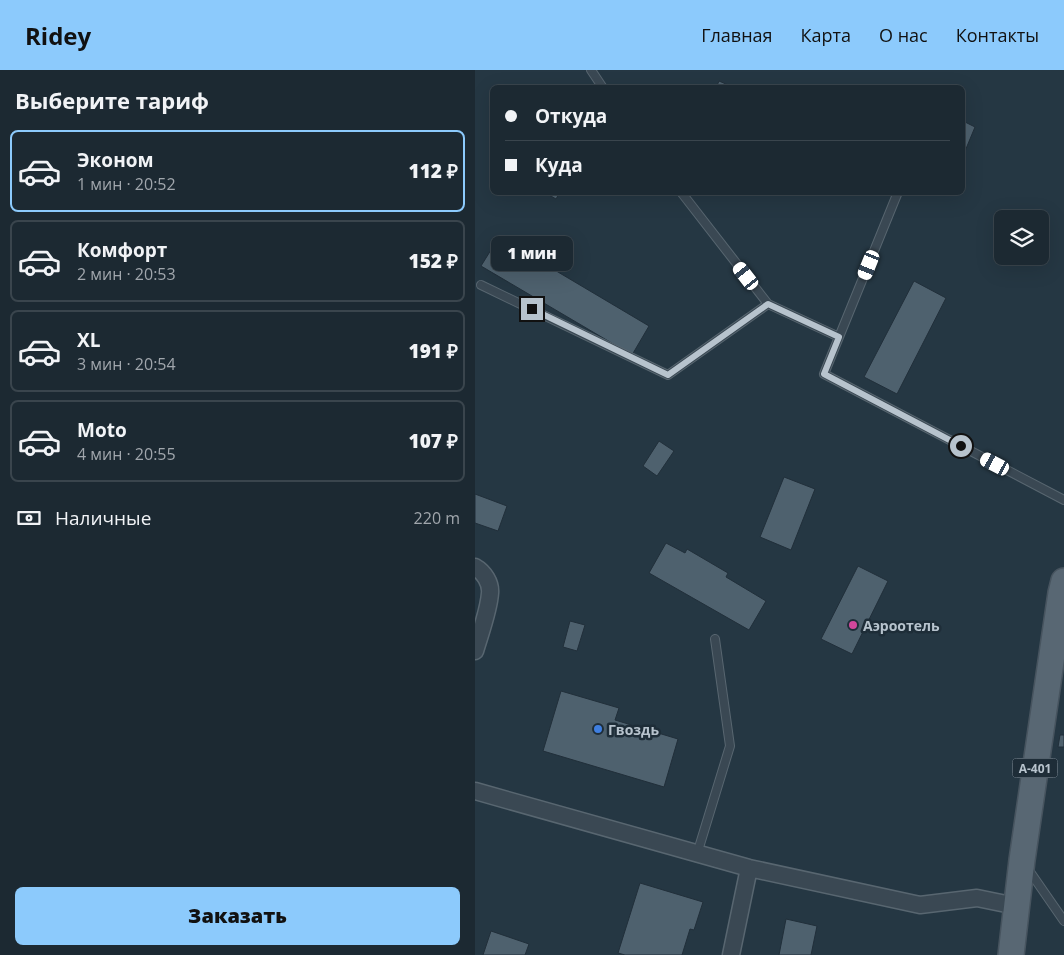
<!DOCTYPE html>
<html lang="ru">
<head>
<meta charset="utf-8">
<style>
  body { margin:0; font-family:"Open Sans",sans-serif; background:#25313a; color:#f1f3f6; height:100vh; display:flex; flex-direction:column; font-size:19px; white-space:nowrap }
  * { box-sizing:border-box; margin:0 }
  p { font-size:16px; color:#a0a6ac }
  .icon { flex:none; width:28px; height:28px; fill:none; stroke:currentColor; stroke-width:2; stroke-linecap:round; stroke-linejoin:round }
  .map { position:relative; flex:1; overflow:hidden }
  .side { display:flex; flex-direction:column; background:#1c2932; width:475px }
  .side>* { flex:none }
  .guide { position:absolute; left:15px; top:15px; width:475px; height:110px; border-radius:8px; box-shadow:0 5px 20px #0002,0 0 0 1px #3a454d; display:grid; align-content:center; height:110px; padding:0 15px; background:#1c2932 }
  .fabs { position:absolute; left:519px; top:140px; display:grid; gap:10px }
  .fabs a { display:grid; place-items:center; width:55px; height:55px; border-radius:8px; background:#1c2932; box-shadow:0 5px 20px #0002,0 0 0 1px #3a454d; font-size:25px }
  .end { position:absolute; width:22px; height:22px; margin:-11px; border:6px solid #b7c3cd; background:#111; box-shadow:0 0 0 2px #111 }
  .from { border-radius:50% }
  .bubble { position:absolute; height:35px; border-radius:8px; background:#1c2932; box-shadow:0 5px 20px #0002,0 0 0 1px #3a454d; font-size:16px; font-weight:800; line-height:35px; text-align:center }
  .car { position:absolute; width:15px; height:30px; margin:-15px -8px; border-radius:6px; box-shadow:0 0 4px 1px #0007; background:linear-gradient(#fff 24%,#345 0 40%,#fff 0 76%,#345 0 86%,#fff 0) }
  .guide b { display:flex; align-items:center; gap:18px; height:48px; font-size:19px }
  .guide b+b { border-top:1px solid #3a454d }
  .guide i { width:12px; height:12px; background:#f1f3f6 }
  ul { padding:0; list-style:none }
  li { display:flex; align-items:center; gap:15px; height:82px; margin:0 10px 8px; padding:0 5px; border:2px solid #3a454d; border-radius:8px }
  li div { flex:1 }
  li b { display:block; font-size:19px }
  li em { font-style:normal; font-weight:800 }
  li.current { border-color:#8ccafc }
  li>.icon { width:45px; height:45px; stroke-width:1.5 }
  h2 { padding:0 15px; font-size:22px; line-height:60px }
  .pay { display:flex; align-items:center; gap:12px; height:55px; padding:0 15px; font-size:19px }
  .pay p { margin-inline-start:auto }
  .action { display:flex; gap:10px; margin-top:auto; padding:10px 15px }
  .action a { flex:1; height:58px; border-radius:8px; background:#8ccafc; color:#111; font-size:20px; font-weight:800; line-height:58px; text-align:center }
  header { display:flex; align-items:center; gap:30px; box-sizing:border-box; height:70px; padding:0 25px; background:#8ccafc; color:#111 }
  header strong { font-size:24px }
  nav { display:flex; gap:28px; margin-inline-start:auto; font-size:18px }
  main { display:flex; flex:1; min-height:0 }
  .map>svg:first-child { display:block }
  .building { fill:#4e616e; stroke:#212f3a }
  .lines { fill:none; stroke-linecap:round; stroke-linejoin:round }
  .service-casing { stroke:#586670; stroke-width:10 }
  .minor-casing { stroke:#586670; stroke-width:19 }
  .primary-casing { stroke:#47545f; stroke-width:28 }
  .service { stroke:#3a4853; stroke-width:8 }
  .minor { stroke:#3a4853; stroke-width:16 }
  .primary { stroke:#586773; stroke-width:25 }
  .route { stroke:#b7c3cd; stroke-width:6 }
  .hotel-dot { fill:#d1479c; stroke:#1e2d38; stroke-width:2 }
  .shop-dot { fill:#3f7fe0; stroke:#1e2d38; stroke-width:2 }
  .labels { text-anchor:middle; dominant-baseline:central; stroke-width:5; stroke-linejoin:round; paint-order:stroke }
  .shield { fill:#1e2d38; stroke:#8996a0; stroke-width:1 }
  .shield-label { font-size:12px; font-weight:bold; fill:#b7c3cd }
  .poi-label { font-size:14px; font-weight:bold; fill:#b7c3cd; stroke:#1e2d38; text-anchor:start }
</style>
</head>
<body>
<header>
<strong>Ridey</strong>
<nav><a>Главная</a><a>Карта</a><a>О нас</a><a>Контакты</a></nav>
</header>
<main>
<section class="side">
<h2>Выберите тариф</h2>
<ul>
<li class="current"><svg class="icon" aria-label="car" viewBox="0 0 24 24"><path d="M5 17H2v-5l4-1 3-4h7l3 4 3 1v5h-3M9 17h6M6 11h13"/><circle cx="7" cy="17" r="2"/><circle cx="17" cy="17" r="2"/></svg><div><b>Эконом</b><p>1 мин · 20:52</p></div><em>112 ₽</em></li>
<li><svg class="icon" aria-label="car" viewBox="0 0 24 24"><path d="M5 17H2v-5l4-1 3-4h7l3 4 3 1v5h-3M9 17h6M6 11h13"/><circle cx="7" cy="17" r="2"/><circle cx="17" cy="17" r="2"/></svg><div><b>Комфорт</b><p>2 мин · 20:53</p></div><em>152 ₽</em></li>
<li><svg class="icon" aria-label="car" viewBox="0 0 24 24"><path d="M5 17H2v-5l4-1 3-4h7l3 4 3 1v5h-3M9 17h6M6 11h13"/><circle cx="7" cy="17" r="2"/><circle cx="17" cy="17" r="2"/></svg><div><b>XL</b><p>3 мин · 20:54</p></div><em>191 ₽</em></li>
<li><svg class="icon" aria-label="car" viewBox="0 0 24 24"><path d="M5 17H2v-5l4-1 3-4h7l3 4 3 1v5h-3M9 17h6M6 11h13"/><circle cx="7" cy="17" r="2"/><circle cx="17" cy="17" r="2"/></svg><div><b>Moto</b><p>4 мин · 20:55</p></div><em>107 ₽</em></li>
</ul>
<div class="pay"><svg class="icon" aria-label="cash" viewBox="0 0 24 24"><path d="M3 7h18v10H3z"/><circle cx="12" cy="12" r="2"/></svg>Наличные<p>220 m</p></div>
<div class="action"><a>Заказать</a></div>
</section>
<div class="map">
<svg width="589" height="885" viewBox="0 0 589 885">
  <rect width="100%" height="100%" fill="#253743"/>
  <path class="building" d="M244,11L260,18H241Z
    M488,51L500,57L488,86Z
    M69,122H85L81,129Z
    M24,167L174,256L157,285L6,196Z
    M439,211L471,228L422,324L389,307Z
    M184,371L199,381L182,406L168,396Z
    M309,407L340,419L316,480L285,467Z
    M0,424L32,436L23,461L0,453Z
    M191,473L210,483L212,479L253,503L251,507L291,531L274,560L174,503Z
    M383,496L413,511L377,584L346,569Z
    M95,551L110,555L102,581L88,577Z
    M86,621L144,638L140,650L203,669L189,717L68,681Z
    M585,665H589V677H583Z
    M165,813L228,832L219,860L215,859L207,885H150L143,883Z
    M311,849L342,856L336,885H304Z
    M16,861L54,874L50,885H8Z"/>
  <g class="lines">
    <defs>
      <path id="service" d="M116,0L128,18
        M206,122L293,234
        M423,122L349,304L589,430
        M6,215L193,305L293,234L364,267
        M222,784L255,676L240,569
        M553,799L589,851"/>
      <path id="minor" d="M0,497C9,502 16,513 15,523C14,540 5,564 0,581
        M0,721L274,798L445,835L502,828L541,836
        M256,885L274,798"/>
      <path id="primary" d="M536,885L547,790L586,523L589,511"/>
    </defs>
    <use href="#service" class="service-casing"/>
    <use href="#minor" class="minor-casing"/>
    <use href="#primary" class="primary-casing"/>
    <use href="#service" class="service"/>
    <use href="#minor" class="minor"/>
    <use href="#primary" class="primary"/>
  </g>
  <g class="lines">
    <path class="route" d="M57,239L193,305L293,234L364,267L349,304L486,376"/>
  </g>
  <circle class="hotel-dot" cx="378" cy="555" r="5"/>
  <circle class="shop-dot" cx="123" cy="659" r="5"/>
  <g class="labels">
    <rect class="shield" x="537.5" y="688.5" width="45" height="19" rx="4"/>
    <g class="shield-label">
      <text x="560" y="698">А-401</text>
    </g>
    <g class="poi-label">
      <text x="388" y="555">Аэроотель</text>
      <text x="133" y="659">Гвоздь</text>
    </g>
  </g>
</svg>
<div class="fabs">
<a><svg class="icon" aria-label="layers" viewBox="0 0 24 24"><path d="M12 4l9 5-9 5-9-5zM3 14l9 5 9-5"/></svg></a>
</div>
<i class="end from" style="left:486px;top:376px"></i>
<i class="end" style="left:57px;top:239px"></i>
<div class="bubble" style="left:16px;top:166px;width:82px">1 мин</div>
<i class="car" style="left:394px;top:195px;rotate:202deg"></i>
<i class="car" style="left:271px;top:206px;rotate:322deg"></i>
<i class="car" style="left:520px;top:394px;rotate:298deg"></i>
<div class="guide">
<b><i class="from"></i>Откуда</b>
<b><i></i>Куда</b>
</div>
</div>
</main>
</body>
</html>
